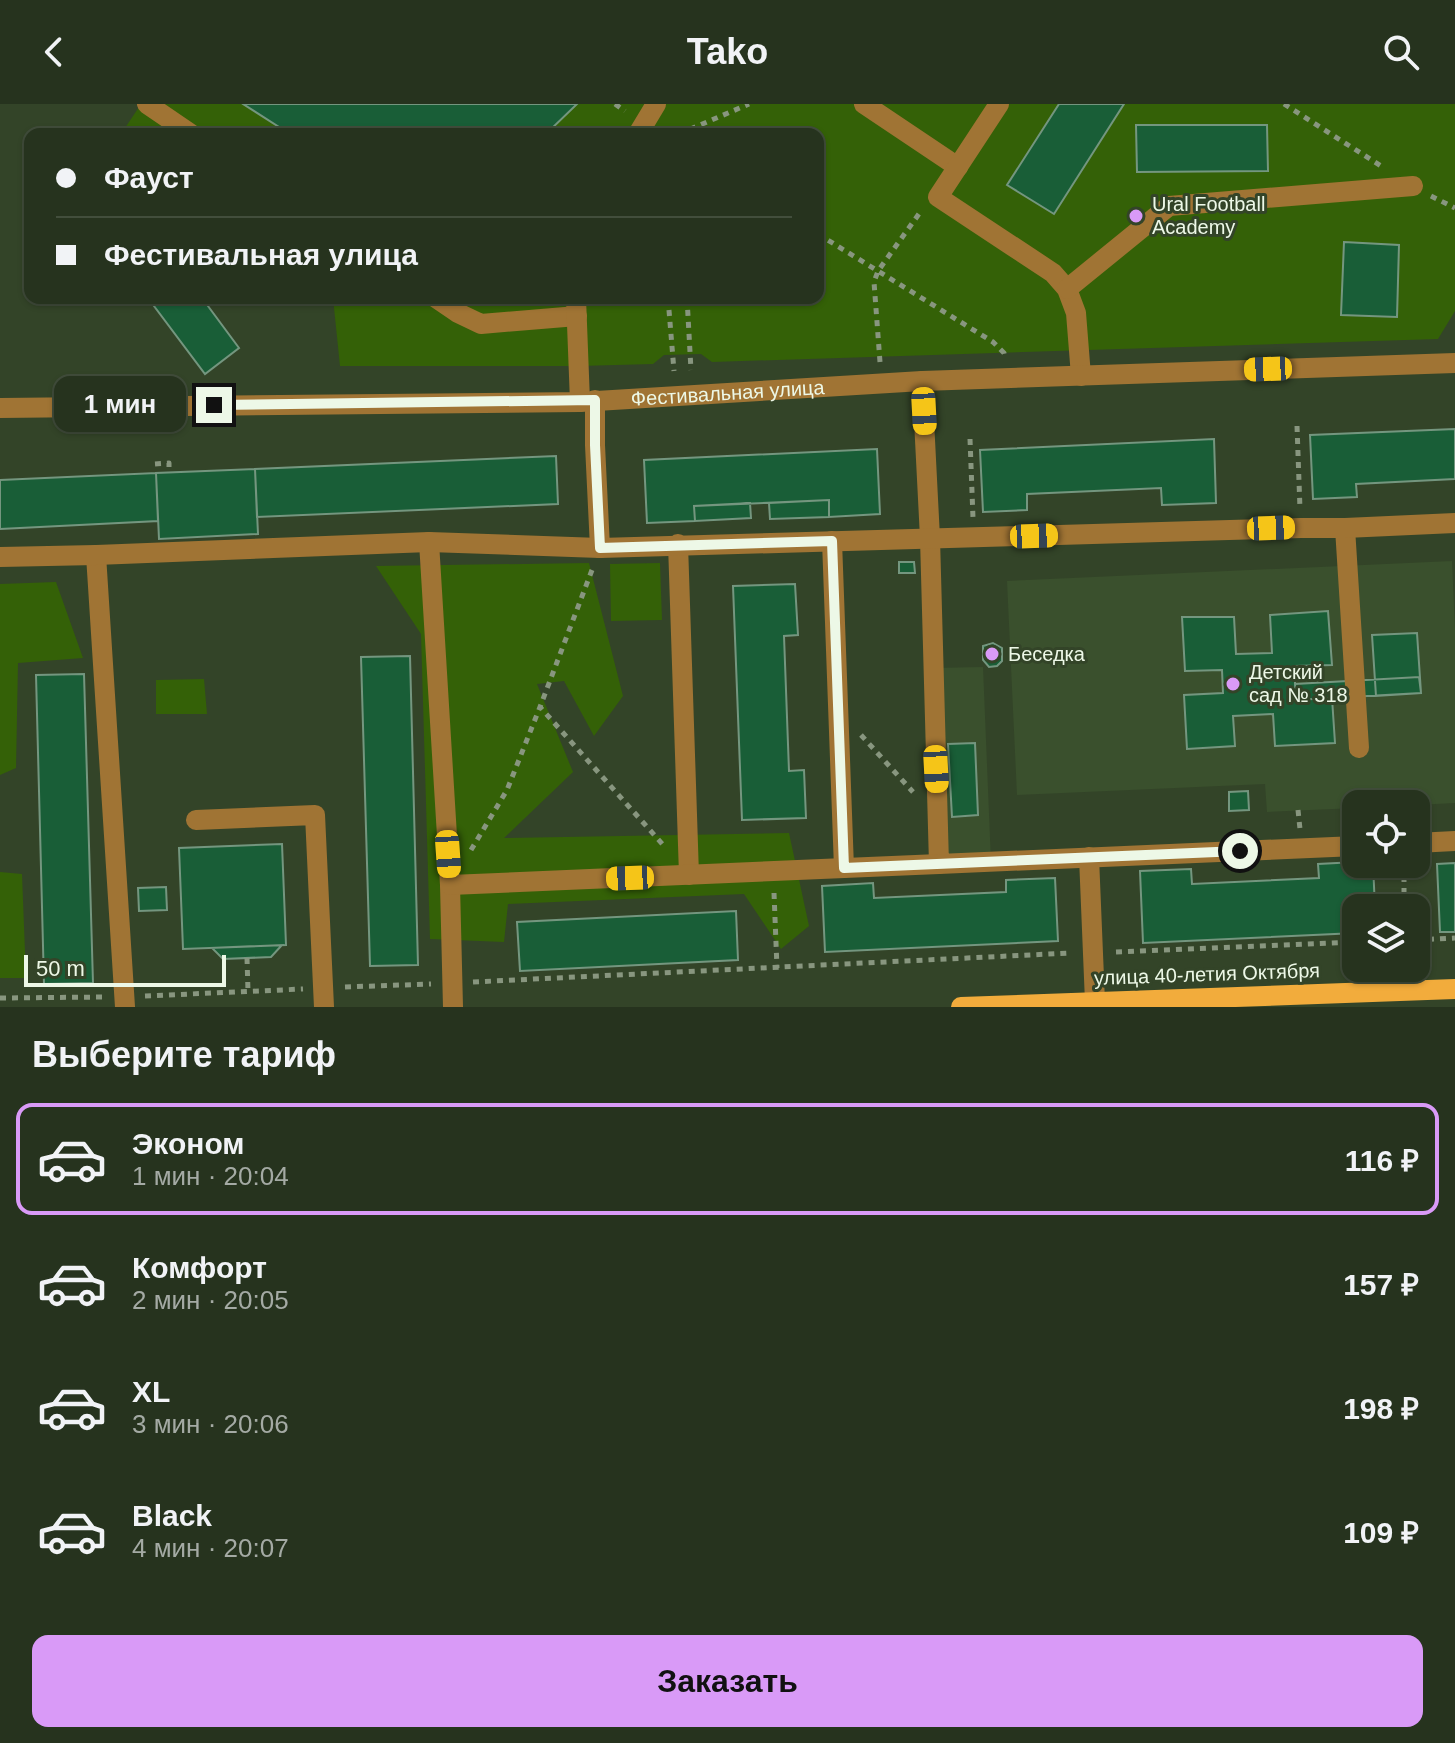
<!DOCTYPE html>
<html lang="ru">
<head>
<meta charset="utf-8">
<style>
  body { margin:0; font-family:Helvetica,sans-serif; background:#323f2b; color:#f1f3f6; height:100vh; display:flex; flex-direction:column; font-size:30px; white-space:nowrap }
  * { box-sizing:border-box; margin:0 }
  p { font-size:26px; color:#a4aaa4 }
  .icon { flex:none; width:44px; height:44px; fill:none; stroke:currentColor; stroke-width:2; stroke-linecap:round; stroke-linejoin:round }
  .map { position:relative; height:903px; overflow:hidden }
  .details { display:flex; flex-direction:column; background:#26331e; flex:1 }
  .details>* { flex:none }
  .guide { position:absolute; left:24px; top:24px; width:800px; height:176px; border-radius:16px; box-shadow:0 2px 6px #0004,0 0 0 2px #424e3c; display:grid; align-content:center; height:176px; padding:0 32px; background:#26331e }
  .controls { position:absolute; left:1342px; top:686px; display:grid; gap:16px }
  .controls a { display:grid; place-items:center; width:88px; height:88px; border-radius:16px; background:#26331e; box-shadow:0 2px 6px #0004,0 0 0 2px #424e3c; font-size:40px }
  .scale { position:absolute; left:24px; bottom:20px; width:202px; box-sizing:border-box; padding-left:8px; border:4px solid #edf8e7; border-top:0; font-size:22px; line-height:28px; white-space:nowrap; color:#edf8e7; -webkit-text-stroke:6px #334428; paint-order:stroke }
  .end { position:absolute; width:36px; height:36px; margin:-18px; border:10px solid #edf8e7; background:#111; box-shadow:0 0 0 4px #111 }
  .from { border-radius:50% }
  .bubble { position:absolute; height:56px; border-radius:16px; background:#26331e; box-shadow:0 2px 6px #0004,0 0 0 2px #424e3c; font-size:26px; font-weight:700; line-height:56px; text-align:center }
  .car { position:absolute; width:24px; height:48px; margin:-24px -12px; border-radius:10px; box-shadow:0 0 6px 2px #0007; background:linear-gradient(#f5c518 24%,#345 0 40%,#f5c518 0 76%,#345 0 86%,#f5c518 0) }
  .guide b { display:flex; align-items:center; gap:28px; height:76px; font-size:30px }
  .guide b+b { border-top:2px solid #424e3c }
  .guide i { width:20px; height:20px; background:#f1f3f6 }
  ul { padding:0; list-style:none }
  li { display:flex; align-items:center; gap:24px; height:112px; margin:0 16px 12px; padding:0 16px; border:4px solid transparent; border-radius:16px }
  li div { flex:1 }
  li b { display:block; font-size:30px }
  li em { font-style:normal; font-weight:700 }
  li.selected { border-color:#d99af7 }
  li>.icon { width:72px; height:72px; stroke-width:1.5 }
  h2 { padding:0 32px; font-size:36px; line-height:96px }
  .action { display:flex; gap:16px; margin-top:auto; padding:16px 32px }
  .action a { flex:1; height:92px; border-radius:16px; background:#d99af7; color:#111; font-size:32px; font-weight:700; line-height:92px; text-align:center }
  header { display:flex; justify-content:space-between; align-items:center; height:104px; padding:0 32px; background:#26331e; font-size:36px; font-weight:700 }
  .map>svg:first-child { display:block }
  .built { fill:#3a502d }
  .green { fill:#346107 }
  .building { fill:#195e37; stroke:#74967f; stroke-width:2 }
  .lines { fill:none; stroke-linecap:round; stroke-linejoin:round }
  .path { stroke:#88967f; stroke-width:5; stroke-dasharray:6 6; stroke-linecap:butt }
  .minor { stroke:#a07434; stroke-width:20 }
  .major { stroke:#f2ac3c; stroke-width:20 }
  .route { stroke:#edf8e7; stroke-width:10 }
  .poi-dot { fill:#d99af7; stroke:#334428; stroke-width:3 }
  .labels { text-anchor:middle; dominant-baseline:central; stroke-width:6; stroke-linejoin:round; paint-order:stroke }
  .poi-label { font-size:20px; fill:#edf8e7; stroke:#334428; text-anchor:start }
  .street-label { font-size:20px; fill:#edf8e7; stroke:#334428 }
</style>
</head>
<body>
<header><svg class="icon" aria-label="back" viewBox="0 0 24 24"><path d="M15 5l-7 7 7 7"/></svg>Tako<svg class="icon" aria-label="search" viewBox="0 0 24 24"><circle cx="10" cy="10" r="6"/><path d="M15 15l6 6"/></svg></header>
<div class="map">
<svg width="1455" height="903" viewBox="0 0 1455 903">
  <rect width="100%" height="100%" fill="#334428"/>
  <path class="built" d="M1452,457L1455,526V699L1416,701L1356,700V704L1267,708L1265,680L1017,691L1007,477Z
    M983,563L991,758L939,760L934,564Z"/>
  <path class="green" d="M141,0H1455V207L1438,235L712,258L701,250L664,251L653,260L579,262H340L333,194H818V30H121Z
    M589,459L623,592L594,632L564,577L537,580L573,668L504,734L789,729L809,822L781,845L744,790L508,800L504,838L430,835L421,530L376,462Z
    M660,459L662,516L611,517L610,460Z
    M56,478L83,554L18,559L16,664L0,671V480Z
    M204,575L207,610H156V576Z
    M0,768L22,770L26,874H0Z"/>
  <path class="building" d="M243,0H577L546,30H290Z
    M1059,0H1124L1054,110L1007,81Z
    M1136,21H1267L1268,67L1137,68Z
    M1344,138L1399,141L1397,213L1341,211Z
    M148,194H202L239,244L205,270Z
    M1455,325V375L1356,380L1357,393L1313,395L1310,331Z
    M1214,335L1216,399L1162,401L1161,384L1027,390V406L983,408L980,346Z
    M877,345L880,410L829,413V396L694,402L695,417L647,419L644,356Z
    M556,352L558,400L257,413L255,365Z
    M255,365L258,430L159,435L156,369Z
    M156,369L158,417L0,425V376Z
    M829,396V413L770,415L769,399Z
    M750,399L751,414L695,417L694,402Z
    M899,458H914L915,469H899Z
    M795,480L798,531L784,532L789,667L804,666L806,714L742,716L733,482Z
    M1328,507L1332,561L1295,562V580L1296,596L1332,594L1335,639L1275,642L1273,610L1233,612L1235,642L1187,645L1184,591L1223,589L1222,566L1185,567L1182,513H1234L1236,550L1272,549L1270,511Z
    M1417,529L1421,589L1376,592L1372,531Z
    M993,539L1002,544V557L997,562L989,563L983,556V542Z
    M410,552L418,861L370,862L361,553Z
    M84,570L93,879L44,880L36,571Z
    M1419,573L1421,589L1296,596L1295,580Z
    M975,639L978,711L952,713L948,640Z
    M1248,687L1249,706L1229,707V688Z
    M282,740L286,841L183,845L179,744Z
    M1356,758V760H1373L1375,804H1356V829L1143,839L1140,767L1191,765L1192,780L1319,774L1318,760Z
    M1455,759V828H1440L1437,760Z
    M1055,774L1058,837L825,848L822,782L873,779L874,794L1006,788V776Z
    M166,783L167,806L139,807L138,784Z
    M1385,791V804H1375L1374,792Z
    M736,807L738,856L520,867L517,818Z
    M282,841L271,853L223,855L212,844Z"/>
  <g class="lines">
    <path class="path" d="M615,0L625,7
      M1284,0L1381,62
      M679,30L749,0
      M1431,92L1455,104
      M818,130L993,238L1004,249L1005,254
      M668,194L674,267
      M687,194L691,266
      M880,258L874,178L878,167L921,107
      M1297,322L1300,405
      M970,335L973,414
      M155,360L169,359V369
      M592,466L540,603L665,743
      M861,631L913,688
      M1298,706L1300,725
      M471,746L507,686L540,603
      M1404,760V804
      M774,789L777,864
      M1416,836L1455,834
      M1116,848L1356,838
      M247,854L248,887
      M473,878L1070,849
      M345,883L431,880
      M145,892L303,885
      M0,894L103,893"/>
    <g class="minor">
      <path d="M147,0L191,30"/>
      <path d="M864,0L958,63"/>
      <path d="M999,0L938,93L1053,169L1067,185L1076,209L1081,272"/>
      <path d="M638,30L656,0"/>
      <path d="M1067,185L1169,102L1413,82"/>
      <path d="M436,194L458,209L481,220L577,212"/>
      <path d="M576,194L580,298"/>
      <path d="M922,277L930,434L939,760L1356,742"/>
      <path d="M595,296V341L600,444"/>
      <path id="s1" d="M0,304L580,298L922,277L1455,259"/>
      <path d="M1345,424L1359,644"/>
      <path d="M832,437L844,764"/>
      <path d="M429,438L450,781L453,903"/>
      <path d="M678,440L689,771"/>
      <path d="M96,451L125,903"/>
      <path d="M0,453L96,451L429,438L600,444L1301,424H1345L1455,419"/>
      <path d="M196,716L315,711L324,903"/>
      <path d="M1416,739L1455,737"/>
      <path d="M1089,753L1095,898"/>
      <path d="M450,781L939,760"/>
    </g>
    <path class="major" d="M961,903L1455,885"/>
  </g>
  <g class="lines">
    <path class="route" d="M214,301L595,296V341L600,444L832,437L844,764L1240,747"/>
  </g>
  <g class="poi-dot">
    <circle cx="1136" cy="112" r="8"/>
    <circle cx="992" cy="550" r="8"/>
    <circle cx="1233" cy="580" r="8"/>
  </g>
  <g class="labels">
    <g class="poi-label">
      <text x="1152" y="100">Ural Football<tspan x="1152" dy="23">Academy</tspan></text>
      <text x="1008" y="550">Беседка</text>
      <text x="1249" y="568">Детский<tspan x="1249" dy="23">сад № 318</tspan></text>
    </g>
    <g class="street-label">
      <text stroke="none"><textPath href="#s1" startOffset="728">Фестивальная улица</textPath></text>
      <text transform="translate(1207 870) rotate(-2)">улица 40-летия Октября</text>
    </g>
  </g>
</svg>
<div class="controls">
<a><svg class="icon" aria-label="locate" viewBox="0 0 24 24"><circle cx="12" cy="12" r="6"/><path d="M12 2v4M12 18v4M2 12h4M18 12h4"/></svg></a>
<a><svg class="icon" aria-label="layers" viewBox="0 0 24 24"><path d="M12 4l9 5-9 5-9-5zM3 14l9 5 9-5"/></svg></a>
</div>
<div class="scale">50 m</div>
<i class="end from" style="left:1240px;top:747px"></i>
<i class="end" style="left:214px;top:301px"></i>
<div class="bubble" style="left:54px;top:272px;width:132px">1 мин</div>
<i class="car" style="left:1268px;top:265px;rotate:268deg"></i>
<i class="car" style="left:924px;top:307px;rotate:177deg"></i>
<i class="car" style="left:1271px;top:424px;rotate:88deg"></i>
<i class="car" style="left:1034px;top:432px;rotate:88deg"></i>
<i class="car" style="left:936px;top:665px;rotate:177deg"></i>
<i class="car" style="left:448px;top:750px;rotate:176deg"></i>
<i class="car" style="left:630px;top:774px;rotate:268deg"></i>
<div class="guide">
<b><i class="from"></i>Фауст</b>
<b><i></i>Фестивальная улица</b>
</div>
</div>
<section class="details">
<h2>Выберите тариф</h2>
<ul>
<li class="selected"><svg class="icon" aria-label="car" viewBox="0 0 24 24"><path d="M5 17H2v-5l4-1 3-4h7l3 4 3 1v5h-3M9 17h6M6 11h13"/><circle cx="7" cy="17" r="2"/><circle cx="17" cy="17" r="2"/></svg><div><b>Эконом</b><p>1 мин · 20:04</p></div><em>116 ₽</em></li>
<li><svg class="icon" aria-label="car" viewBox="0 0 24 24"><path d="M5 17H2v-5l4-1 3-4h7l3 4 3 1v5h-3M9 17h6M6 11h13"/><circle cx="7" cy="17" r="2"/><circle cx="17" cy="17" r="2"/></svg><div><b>Комфорт</b><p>2 мин · 20:05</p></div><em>157 ₽</em></li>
<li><svg class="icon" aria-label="car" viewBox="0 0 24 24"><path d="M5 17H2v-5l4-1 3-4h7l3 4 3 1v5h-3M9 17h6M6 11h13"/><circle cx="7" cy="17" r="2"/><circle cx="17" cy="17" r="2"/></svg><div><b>XL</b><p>3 мин · 20:06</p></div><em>198 ₽</em></li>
<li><svg class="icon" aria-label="car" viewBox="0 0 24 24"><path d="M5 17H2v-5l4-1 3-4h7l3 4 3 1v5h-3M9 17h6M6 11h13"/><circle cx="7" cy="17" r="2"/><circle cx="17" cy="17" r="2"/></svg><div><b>Black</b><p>4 мин · 20:07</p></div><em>109 ₽</em></li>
</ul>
<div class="action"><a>Заказать</a></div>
</section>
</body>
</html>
